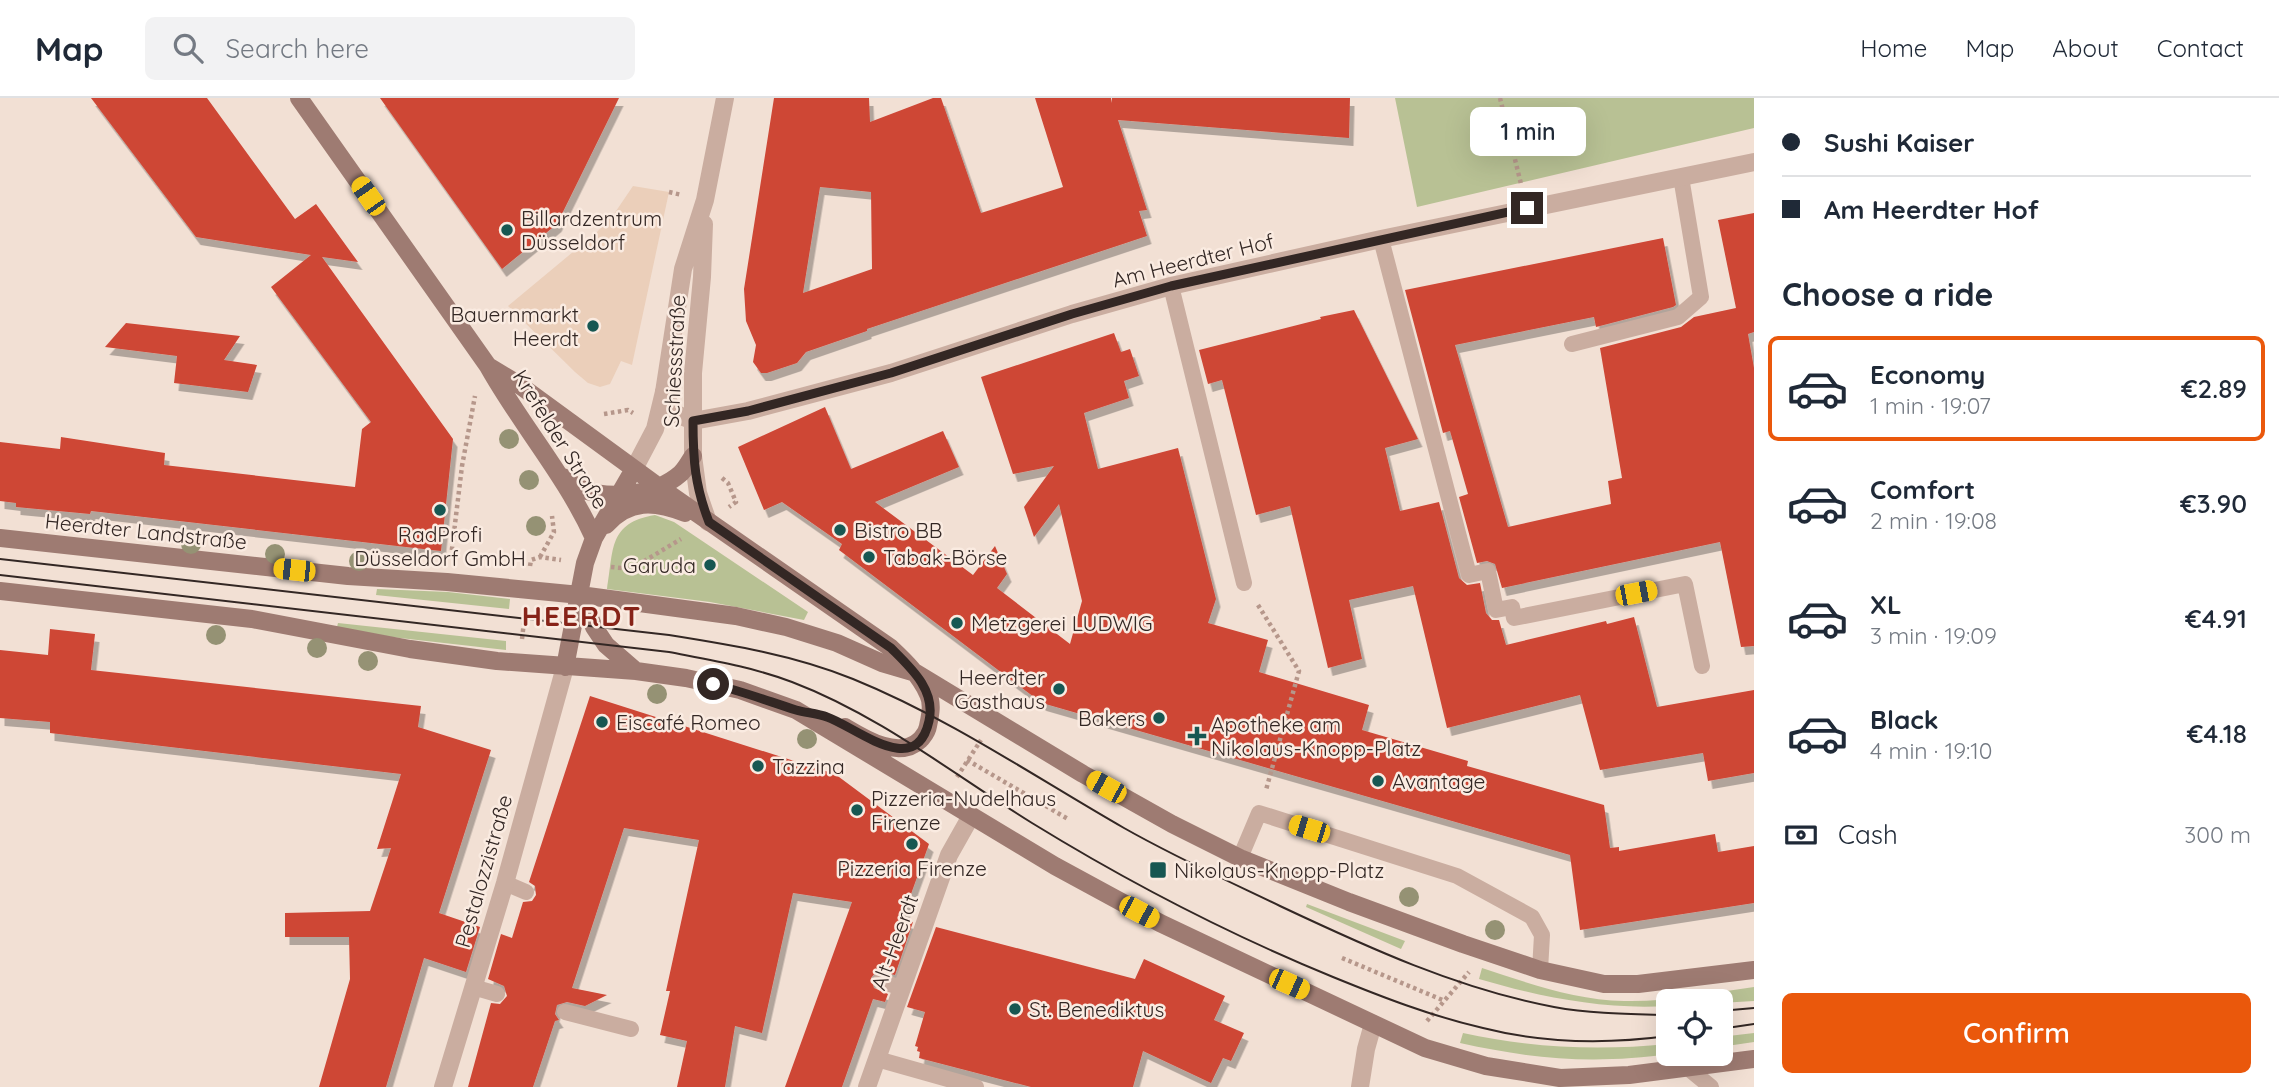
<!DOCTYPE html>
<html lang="en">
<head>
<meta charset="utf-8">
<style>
  body { margin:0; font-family:Quicksand,sans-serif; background:#f2f2f3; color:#1f2937; height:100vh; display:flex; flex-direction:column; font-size:26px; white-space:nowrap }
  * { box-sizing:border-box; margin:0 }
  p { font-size:23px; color:#747a83 }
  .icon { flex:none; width:38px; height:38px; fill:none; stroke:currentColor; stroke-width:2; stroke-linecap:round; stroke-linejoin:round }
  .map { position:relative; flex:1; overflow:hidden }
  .details { display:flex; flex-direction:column; background:#fff; width:525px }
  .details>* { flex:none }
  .hud { display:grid; align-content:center; height:154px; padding:0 28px; background:#fff }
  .buttons { position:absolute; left:1656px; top:891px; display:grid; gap:14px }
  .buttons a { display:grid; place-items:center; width:77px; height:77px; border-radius:10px; background:#fff; box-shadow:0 7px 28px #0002; font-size:35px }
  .end { position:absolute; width:32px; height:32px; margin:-16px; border:9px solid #332724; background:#fff; box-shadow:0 0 0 4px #fff }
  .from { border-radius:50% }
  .bubble { position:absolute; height:49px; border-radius:10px; background:#fff; box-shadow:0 7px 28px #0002; font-size:23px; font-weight:600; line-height:49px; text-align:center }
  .car { position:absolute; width:21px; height:42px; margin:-21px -10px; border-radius:9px; box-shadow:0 0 5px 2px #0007; background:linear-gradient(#f5c518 24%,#345 0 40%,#f5c518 0 76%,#345 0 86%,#f5c518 0) }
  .hud b { display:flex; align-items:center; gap:24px; height:66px; font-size:26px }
  .hud b+b { border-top:2px solid #e0e1e3 }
  .hud i { width:18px; height:18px; background:#1f2937 }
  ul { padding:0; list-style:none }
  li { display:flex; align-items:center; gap:21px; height:105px; margin:0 14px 10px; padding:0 14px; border:4px solid transparent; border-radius:10px }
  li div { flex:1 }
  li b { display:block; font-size:26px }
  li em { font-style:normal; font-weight:600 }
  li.active { border-color:#ea580c }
  li>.icon { width:63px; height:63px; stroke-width:1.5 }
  h2 { padding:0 28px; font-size:32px; line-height:84px }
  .pay { display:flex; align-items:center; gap:18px; height:77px; padding:0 28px; font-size:26px }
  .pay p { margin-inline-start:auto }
  .cta { display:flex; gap:14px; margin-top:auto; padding:14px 28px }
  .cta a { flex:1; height:80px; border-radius:10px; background:#ea580c; color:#fff; font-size:28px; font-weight:600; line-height:80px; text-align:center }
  header { display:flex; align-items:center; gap:42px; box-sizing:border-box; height:98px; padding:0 35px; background:#fff; border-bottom:2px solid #e0e1e3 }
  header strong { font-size:33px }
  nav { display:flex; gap:38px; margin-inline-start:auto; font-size:24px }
  .search { width:490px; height:63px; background:#f2f2f3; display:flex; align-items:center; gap:18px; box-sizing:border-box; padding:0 24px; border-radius:10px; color:#747a83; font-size:26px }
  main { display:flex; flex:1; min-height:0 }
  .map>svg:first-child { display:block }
  .green { fill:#b8c194 }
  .plaza { fill:#ebcfba }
  .building { fill:#ce4636; fill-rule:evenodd; filter:url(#shadow) }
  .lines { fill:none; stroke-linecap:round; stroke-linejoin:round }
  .path { stroke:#b6978b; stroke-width:4.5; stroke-dasharray:3.5 3.5; stroke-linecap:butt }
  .service { stroke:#caada0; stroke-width:16 }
  .minor { stroke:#caada0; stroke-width:18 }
  .tertiary { stroke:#caada0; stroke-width:18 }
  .secondary { stroke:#9e7b72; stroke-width:18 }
  .tram { stroke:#332724; stroke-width:2 }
  .tree { fill:#959274 }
  .route { stroke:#332724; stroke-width:9 }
  .poi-dot { fill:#175752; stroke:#faebe1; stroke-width:2.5 }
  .labels { text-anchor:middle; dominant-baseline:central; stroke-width:5; stroke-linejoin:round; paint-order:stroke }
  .poi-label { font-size:21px; fill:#332724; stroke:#faebe1; text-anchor:start }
  .street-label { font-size:21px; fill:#332724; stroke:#faebe1 }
  .district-label { font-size:28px; font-weight:bold; letter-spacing:2px; fill:#872318; stroke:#faebe1 }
</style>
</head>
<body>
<header>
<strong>Map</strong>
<div class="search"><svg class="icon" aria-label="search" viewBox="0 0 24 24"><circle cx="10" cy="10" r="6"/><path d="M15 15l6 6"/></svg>Search here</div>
<nav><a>Home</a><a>Map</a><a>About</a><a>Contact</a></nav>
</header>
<main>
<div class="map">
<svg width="1754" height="989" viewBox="0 0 1754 989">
  <defs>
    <filter id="shadow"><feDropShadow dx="4.5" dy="8" stdDeviation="0" flood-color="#0004"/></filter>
  </defs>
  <rect width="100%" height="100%" fill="#f2e0d4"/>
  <path class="green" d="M1395,0H1754V30L1417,109Z
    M655,417L674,424L808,514L804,522L710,504L607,491C614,451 608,425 655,417Z
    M377,491L448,494L510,501L509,511L376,497Z
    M338,525L506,543V552L391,539L337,529Z
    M1307,806L1405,843L1401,851L1306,809Z
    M1482,870C1528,885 1575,902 1624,903C1668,904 1711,895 1754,889V903L1720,905V903H1668V908C1604,912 1540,899 1479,881Z
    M1463,935C1531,950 1598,953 1668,946V956H1672C1594,966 1537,962 1460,945Z
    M1754,935V944L1720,949V939Z"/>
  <path class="plaza" d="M633,88L669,94L632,267L621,263L610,286L600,289L588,285L575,274L508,208L597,134L614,116Z"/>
  <path class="building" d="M91,0H207L295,121L316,106L358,164L322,159L453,341L441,453L91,413L90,416L16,409V405L0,403V344L60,351L61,339L165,355L164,367L355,389L362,331L371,324L271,189L311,157L196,139Z
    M380,0H619L557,126L502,171Z
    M774,0H869L870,24L933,0H941L981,115L1063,89L1035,0H1111L1112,5V0H1350L1349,40L1118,22L1147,112L1139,113L1147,138L867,231V233L806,254L797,265L767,275H761L753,264L756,247L746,223L744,191ZM820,89L871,94L872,171L803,195Z
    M1754,115V234L1748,236L1754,270V548L1741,549L1720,444L1502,490L1495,466L1487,463L1477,465L1459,399L1468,396L1450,333L1443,335L1405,192L1663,140L1676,207L1673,209L1596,229L1594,219L1455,247L1508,429L1579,413L1611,406L1608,383L1622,380L1600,250L1681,229L1694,219L1736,210L1718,122Z
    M1354,212L1418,341L1385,350L1400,413L1439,404L1459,480L1467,487L1480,485L1486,515L1492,522H1499L1506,547L1606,523L1607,526L1634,519L1657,609L1754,592V675L1708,683L1703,655L1600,672L1580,597L1447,630L1413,488L1349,502L1362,561L1328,570L1290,408L1256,417L1222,282L1208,286L1199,252L1321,221L1320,219Z
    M126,225L240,238L224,262L257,267L248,294L174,285L177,258L105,249Z
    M1114,235L1121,254L1130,251L1139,278L1124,283L1129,300L1084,315L1098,371L1178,350L1216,501L1208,525L1268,542L1259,574L1369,607L1362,632L1468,663L1467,668L1604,707L1610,750L1619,749V753L1715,736L1718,754L1754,748V805L1580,832L1570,757L1042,605L839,452L842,446L782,404L764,412L738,349L825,309L851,371L943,333L959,369L875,404L973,477L995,448L1007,476L997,490L1070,546L1082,503L1059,406L1034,439L1024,409L1054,368L1013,376L981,279Z
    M50,531L95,536L91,572L421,608L418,629L491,652L439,815L480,829L466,874L424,860L386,989H319L350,881L349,839H285V815L370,813L391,750L377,751L401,676L50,635V624L0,620V552L48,557Z
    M590,598L835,676L929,746L902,821L913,824L895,877L880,873L875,875L871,880L874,890L888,896L885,904L873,901L842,989H785L852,804L793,795L762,935L735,928L725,989H677L687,943L660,937L670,893H666L699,742L624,730L572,890L607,897L585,908L567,904L557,907L555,916L559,922L555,923L533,989H468L491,905L500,906L507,898L504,888L488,881L501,836L512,840L523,804L532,803L536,797L535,788L529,784Z
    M936,829L1135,881L1144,861L1225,898L1214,922L1244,935L1231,963L1223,960L1211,985L1143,953L1133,989H1031L919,960L920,954L917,953L918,949L915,948L925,914L907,909Z"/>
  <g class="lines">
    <path class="path" d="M1500,0L1521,86
      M669,94L682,97
      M604,316L628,312L633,315
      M722,380L728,385L736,404L729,409
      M451,459L462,368L475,298
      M540,459L554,434L552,418
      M530,468L531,462L540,459L561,462
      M611,469L631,471L681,441
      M1258,507L1299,573L1266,692
      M522,541L525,515
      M967,662L1068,721
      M957,679L981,642
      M1342,860L1445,903
      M1427,923L1469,874"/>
    <path class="service" d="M1381,141L1469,477L1488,473L1496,512L1512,509L1514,520L1685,486L1702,568
      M1171,188L1244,485
      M1572,246L1678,219L1701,199L1681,79
      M1240,760L1259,715L1457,778L1532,819L1542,837L1540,872
      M505,785L526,794
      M881,883L901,890
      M473,889L497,896
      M565,914L631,931
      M877,961L976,989
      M1688,970L1711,989"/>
    <path class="minor" d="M664,294L674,315L693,323L748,313L891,275L1072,216L1171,188L1381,141L1754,64
      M443,989L505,785L565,569
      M867,989L949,757L971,718
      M1360,989L1366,951L1373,926"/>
    <path class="tertiary" d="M704,126L702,179L693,275V358L698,395L708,424
      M634,371L655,331L664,294L683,171L705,102L725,0"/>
    <path class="secondary" d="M299,0L488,268C521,327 566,378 594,440
      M488,268L518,286L659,389L891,550C906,564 920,578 928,596C933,606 930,618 928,628C927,635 924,637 920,642C899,662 865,641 845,629
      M563,379C569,383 575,388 581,391C611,402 656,397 680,376C685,372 689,364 693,358
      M606,427C629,401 655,403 685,415
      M0,440L348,478L447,484L580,497L736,518L786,529L837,545L882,565L916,575L1083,676L1172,726L1240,760L1349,804L1463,846L1540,872L1604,886H1638L1754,872
      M0,493L252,521L410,551L497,563L636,573L686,580L740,592L796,612L1055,768L1160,825L1425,950L1486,968L1560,980L1629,977L1754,961
      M580,497L594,529L606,547L636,573
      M565,569L585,465L594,440L634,371"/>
    <path class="tram" d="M0,461L669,537C732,547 794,557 853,581C949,620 1035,679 1124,730C1175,759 1228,783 1280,808C1367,849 1458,891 1554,909C1592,916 1630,916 1668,917
      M0,477L669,554C710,562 753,569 792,584C879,617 953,676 1032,725C1128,784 1228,836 1333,879C1382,899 1431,918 1483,930C1542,945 1608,946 1668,938
      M1720,913L1754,910
      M1720,931L1754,926"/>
  </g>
  <g class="tree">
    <circle cx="509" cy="341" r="10"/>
    <circle cx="529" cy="382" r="10"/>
    <circle cx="536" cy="428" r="10"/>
    <circle cx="191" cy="446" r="10"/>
    <circle cx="275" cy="456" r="10"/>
    <circle cx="359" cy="463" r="10"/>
    <circle cx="216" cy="537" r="10"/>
    <circle cx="317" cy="550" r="10"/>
    <circle cx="368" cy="563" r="10"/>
    <circle cx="657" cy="596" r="10"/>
    <circle cx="807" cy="641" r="10"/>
    <circle cx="1409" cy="799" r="10"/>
    <circle cx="1495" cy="832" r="10"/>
  </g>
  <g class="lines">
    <path class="route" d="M713,586C741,593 768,603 796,612C806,615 817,615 827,619C856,629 916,682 929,623C936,592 911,570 891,550L709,424C695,388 693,362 693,323L748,313L891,275L1072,216L1171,188L1527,110"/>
  </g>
  <g class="poi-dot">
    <circle cx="507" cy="132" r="7"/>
    <circle cx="593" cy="228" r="7"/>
    <circle cx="440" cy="412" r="7"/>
    <circle cx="840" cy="432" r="7"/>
    <circle cx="869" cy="459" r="7"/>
    <circle cx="710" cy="467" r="7"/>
    <circle cx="957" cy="525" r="7"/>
    <circle cx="1059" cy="591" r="7"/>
    <circle cx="1159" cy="620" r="7"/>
    <circle cx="602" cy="624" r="7"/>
    <path d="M1193.5 627.5h7v7h7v7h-7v7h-7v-7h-7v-7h7z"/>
    <circle cx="758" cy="668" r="7"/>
    <circle cx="1378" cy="683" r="7"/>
    <circle cx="857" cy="712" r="7"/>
    <circle cx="912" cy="746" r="7"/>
    <rect x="1149" y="763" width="18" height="18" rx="3.5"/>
    <circle cx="1015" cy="911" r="7"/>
  </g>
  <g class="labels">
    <g class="poi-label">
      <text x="521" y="120">Billardzentrum<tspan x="521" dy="24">Düsseldorf</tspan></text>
      <text x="579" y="216" text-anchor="end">Bauernmarkt<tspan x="579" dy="24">Heerdt</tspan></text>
      <text x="854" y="432">Bistro BB</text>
      <text x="440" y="436" text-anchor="middle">RadProfi<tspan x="440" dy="24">Düsseldorf GmbH</tspan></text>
      <text x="883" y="459">Tabak-Börse</text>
      <text x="696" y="467" text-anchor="end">Garuda</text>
      <text x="971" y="525">Metzgerei LUDWIG</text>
      <text x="1045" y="579" text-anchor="end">Heerdter<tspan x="1045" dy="24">Gasthaus</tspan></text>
      <text x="1145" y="620" text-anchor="end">Bakers</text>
      <text x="616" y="624">Eiscafé Romeo</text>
      <text x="1211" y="626">Apotheke am<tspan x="1211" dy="24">Nikolaus-Knopp-Platz</tspan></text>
      <text x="772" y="668">Tazzina</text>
      <text x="1392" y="683">Avantage</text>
      <text x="871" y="700">Pizzeria-Nudelhaus<tspan x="871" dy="24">Firenze</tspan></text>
      <text x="912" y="770" text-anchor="middle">Pizzeria Firenze</text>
      <text x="1174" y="772">Nikolaus-Knopp-Platz</text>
      <text x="1029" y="911">St. Benediktus</text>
    </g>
    <g class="street-label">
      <text transform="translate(1193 162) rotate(-14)">Am Heerdter Hof</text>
      <text transform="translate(674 263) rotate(-87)">Schiessstraße</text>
      <text transform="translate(561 341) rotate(58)">Krefelder Straße</text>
      <text transform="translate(146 433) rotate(6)">Heerdter Landstraße</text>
      <text transform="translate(483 773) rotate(-74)">Pestalozzistraße</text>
      <text transform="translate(894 844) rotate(-70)">Alt-Heerdt</text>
    </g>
    <g class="district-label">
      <text x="582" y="517">HEERDT</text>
    </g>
  </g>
</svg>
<div class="buttons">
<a><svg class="icon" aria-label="locate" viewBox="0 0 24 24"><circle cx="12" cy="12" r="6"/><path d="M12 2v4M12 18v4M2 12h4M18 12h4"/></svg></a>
</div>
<i class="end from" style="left:713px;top:586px"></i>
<i class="end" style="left:1527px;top:110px"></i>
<div class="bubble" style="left:1470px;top:9px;width:116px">1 min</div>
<i class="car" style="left:368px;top:98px;rotate:325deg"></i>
<i class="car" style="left:294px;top:472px;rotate:276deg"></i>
<i class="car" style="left:1636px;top:495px;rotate:79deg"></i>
<i class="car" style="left:1106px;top:689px;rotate:299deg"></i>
<i class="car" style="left:1309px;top:731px;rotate:287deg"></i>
<i class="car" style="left:1139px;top:814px;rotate:118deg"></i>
<i class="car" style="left:1289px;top:886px;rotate:114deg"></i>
</div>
<section class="details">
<div class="hud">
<b><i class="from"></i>Sushi Kaiser</b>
<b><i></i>Am Heerdter Hof</b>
</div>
<h2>Choose a ride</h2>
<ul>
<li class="active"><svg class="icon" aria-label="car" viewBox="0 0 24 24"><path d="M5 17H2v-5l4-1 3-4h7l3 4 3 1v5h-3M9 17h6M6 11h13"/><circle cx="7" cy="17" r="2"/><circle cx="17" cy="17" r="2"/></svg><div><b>Economy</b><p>1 min · 19:07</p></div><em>€2.89</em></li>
<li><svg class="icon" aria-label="car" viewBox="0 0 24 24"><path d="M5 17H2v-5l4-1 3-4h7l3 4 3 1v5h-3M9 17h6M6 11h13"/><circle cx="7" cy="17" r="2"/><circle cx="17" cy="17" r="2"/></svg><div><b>Comfort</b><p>2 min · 19:08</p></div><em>€3.90</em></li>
<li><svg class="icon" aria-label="car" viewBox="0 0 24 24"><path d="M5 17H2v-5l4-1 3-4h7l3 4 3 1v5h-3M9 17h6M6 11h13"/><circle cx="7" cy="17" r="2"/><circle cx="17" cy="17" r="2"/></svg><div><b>XL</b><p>3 min · 19:09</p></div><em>€4.91</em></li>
<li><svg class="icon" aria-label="car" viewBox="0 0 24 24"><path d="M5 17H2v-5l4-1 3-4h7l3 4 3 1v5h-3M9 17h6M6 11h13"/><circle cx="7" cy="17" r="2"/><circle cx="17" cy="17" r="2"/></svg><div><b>Black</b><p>4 min · 19:10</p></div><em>€4.18</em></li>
</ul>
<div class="pay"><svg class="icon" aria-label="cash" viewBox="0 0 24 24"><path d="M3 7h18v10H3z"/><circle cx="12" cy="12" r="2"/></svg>Cash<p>300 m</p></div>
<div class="cta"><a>Confirm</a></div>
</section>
</main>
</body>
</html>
